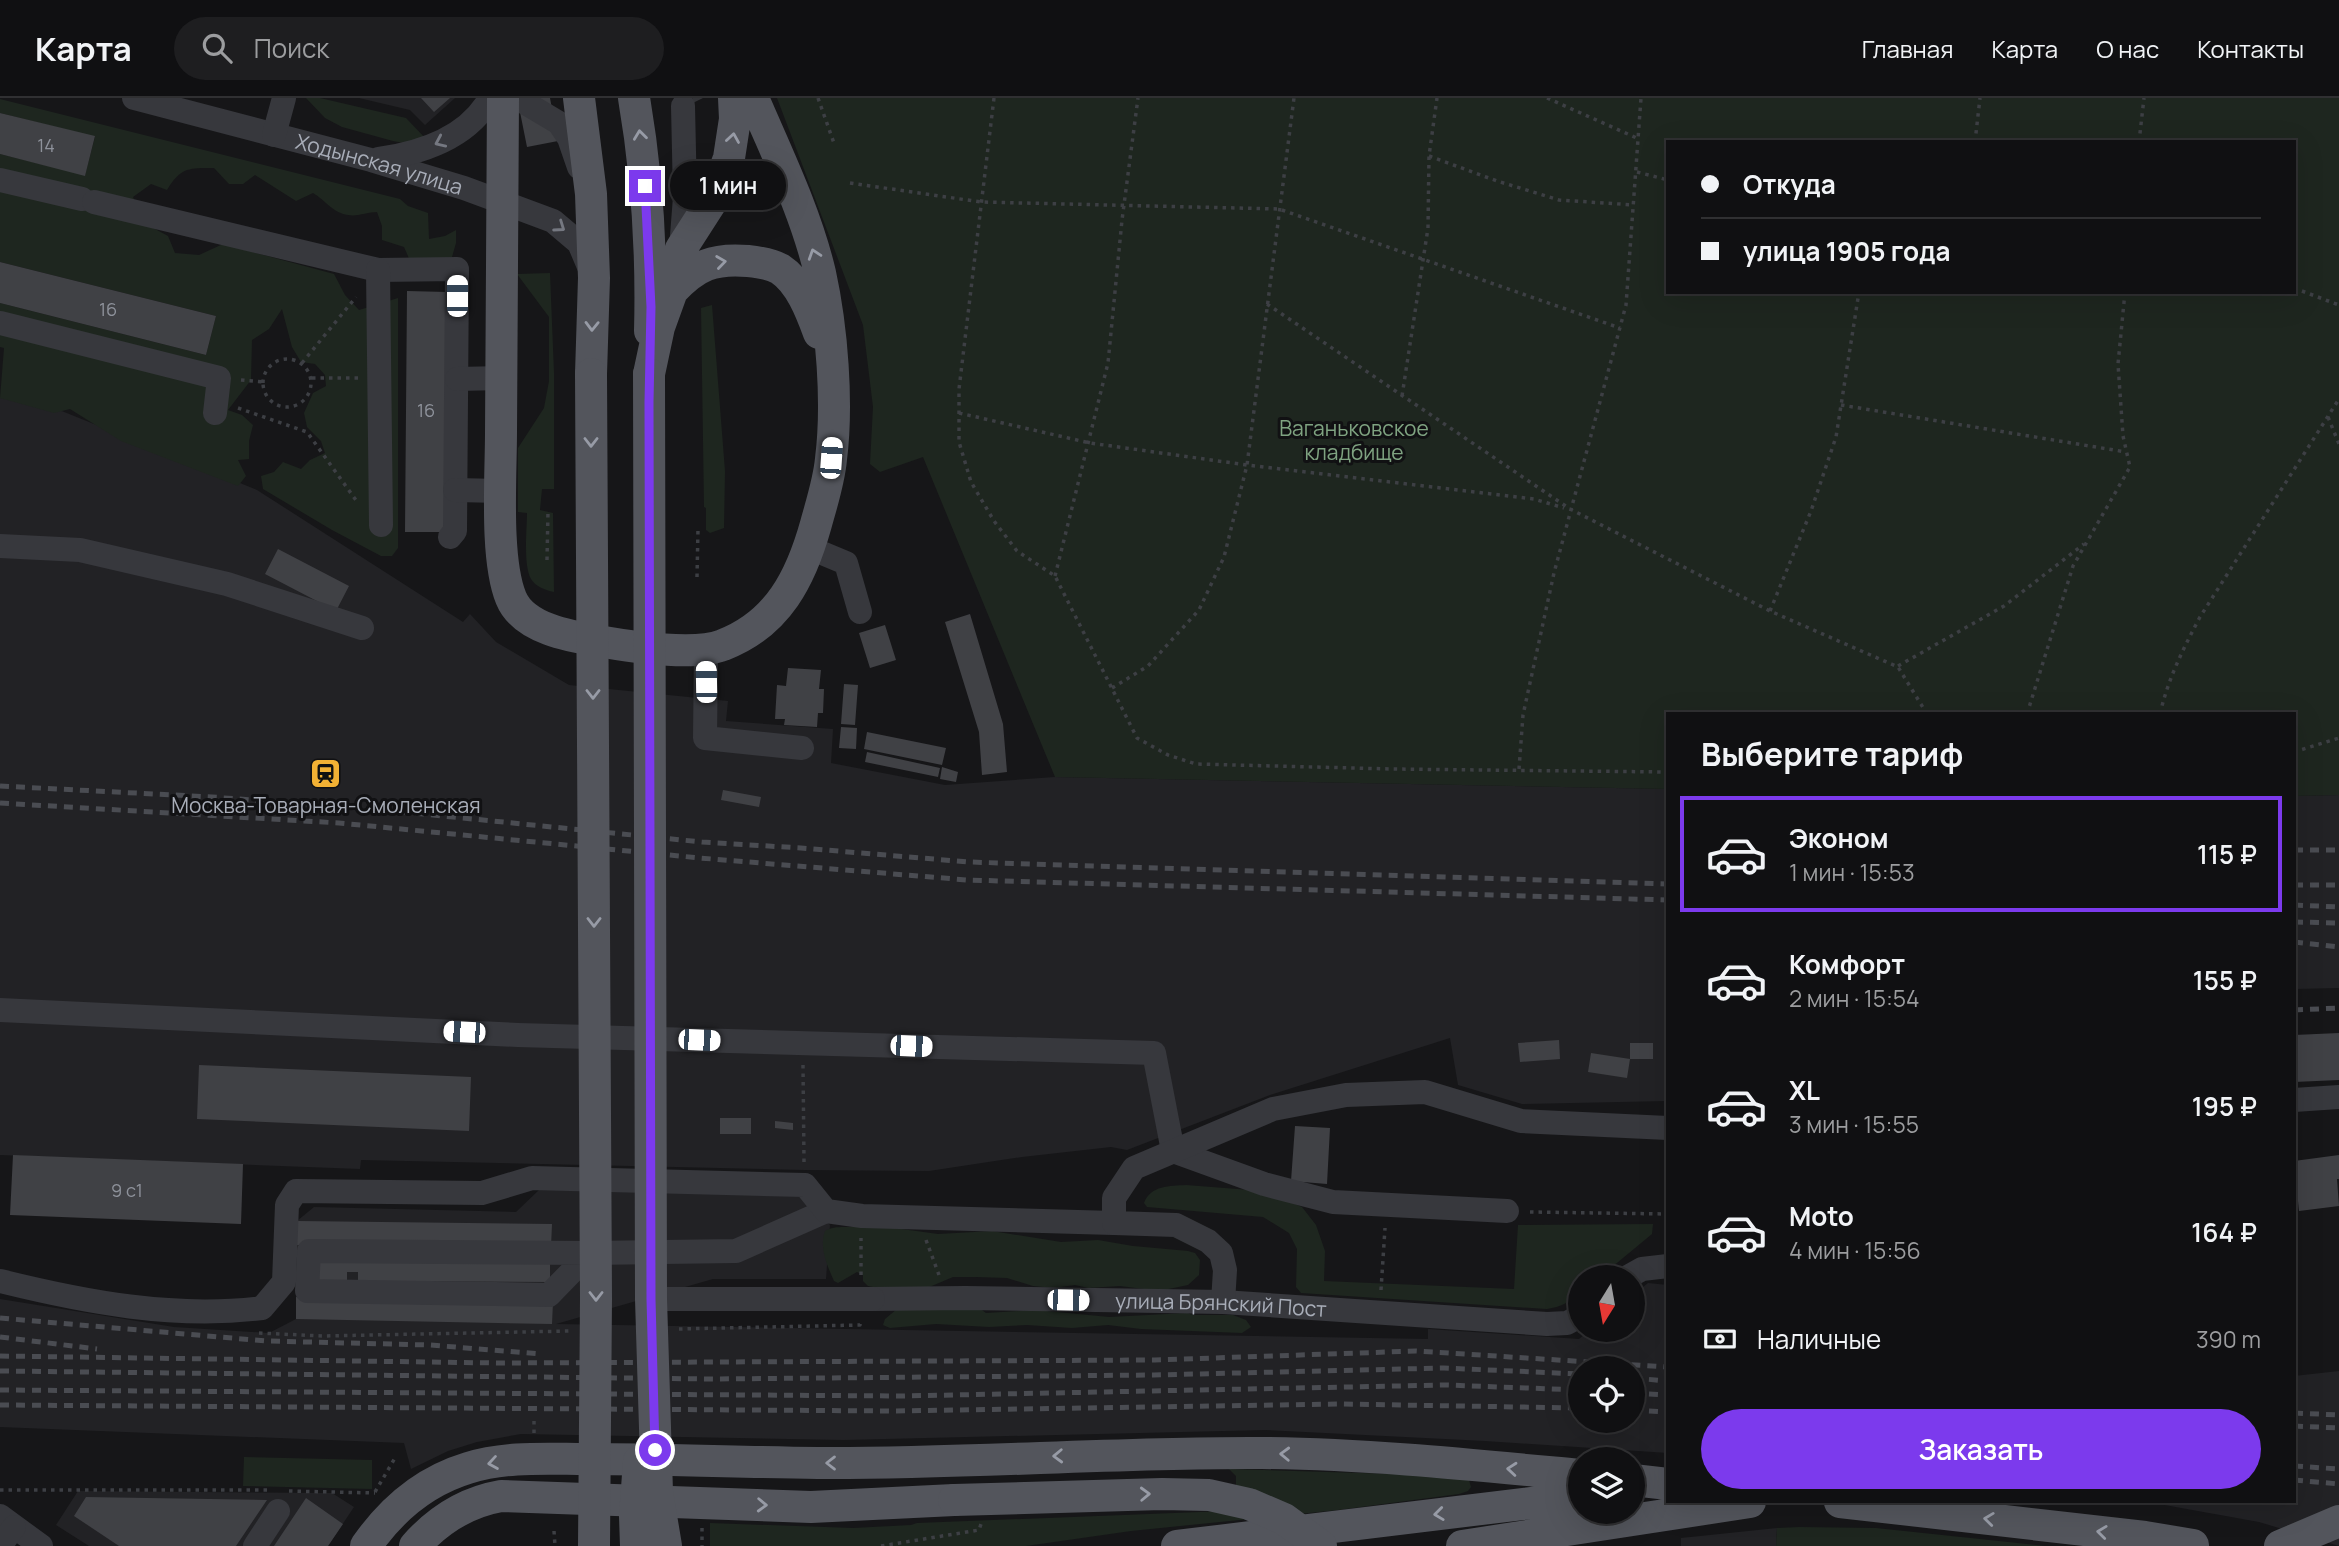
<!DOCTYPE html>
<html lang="ru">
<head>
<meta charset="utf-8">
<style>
  body { margin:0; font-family:Manrope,sans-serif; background:#1e1e20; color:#f1f3f6; height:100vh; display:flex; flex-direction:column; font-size:26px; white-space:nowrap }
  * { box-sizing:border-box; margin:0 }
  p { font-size:23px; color:#9c9d9f }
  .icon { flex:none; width:38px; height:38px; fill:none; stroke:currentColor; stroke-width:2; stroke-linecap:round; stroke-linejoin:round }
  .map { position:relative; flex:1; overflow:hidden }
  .details { position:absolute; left:1666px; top:614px; width:630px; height:791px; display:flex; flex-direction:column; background:#101012; border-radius:0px; box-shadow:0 7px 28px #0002,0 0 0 2px #303032 }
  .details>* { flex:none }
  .banner { position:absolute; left:1666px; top:42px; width:630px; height:154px; border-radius:0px; box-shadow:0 7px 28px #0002,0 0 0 2px #303032; display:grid; align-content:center; height:154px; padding:0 35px; background:#101012 }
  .needle { width:46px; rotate:191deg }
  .buttons { position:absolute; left:1568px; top:1167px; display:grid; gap:14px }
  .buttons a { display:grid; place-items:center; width:77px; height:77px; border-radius:50%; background:#101012; box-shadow:0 7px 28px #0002,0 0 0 2px #303032; font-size:35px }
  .end { position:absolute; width:32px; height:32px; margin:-16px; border:9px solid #7c3aed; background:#fff; box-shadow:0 0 0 4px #fff }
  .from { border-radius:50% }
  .bubble { position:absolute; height:49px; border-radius:24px; background:#101012; box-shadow:0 7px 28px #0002,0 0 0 2px #303032; font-size:23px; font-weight:600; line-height:49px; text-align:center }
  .car { position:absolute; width:21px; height:42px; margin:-21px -10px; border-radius:9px; box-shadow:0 0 5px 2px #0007; background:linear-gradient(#fff 24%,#345 0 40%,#fff 0 76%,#345 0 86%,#fff 0) }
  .banner b { display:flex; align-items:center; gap:24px; height:66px; font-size:26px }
  .banner b+b { border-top:2px solid #303032 }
  .banner i { width:18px; height:18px; background:#f1f3f6 }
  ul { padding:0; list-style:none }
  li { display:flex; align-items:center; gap:21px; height:116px; margin:0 14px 10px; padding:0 21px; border:4px solid transparent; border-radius:0px }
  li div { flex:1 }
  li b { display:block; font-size:26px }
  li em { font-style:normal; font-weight:600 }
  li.active { border-color:#7c3aed }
  li>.icon { width:63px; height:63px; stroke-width:1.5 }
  h2 { padding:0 35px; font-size:32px; line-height:84px }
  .pay { display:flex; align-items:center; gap:18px; height:77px; padding:0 35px; font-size:26px }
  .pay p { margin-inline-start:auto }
  .primary-button { display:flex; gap:14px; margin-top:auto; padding:14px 35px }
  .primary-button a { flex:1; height:80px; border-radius:42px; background:#7c3aed; color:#fff; font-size:28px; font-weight:600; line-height:80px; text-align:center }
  header { display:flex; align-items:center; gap:42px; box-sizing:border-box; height:98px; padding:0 35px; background:#101012; border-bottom:2px solid #303032 }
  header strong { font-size:33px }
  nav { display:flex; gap:38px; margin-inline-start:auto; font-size:24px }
  .search { width:490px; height:63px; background:#1e1e20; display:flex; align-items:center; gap:18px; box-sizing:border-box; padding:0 24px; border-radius:38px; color:#9c9d9f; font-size:26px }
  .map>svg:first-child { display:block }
  .built { fill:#222225; fill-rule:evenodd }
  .green { fill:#1e261f; fill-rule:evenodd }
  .building { fill:#404145 }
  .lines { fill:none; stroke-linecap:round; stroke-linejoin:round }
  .minor-tunnel { stroke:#333438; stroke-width:24; stroke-dasharray:24 12; stroke-linecap:butt }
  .path { stroke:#3d3f44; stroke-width:3.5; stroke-dasharray:3.5 5; stroke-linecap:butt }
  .minor { stroke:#37383d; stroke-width:24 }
  .major { stroke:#53555c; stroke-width:32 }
  .rail { stroke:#4a4c52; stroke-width:5; stroke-dasharray:9 7; stroke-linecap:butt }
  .minor-bridge { stroke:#37383d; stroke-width:24 }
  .major-bridge { stroke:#53555c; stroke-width:32 }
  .oneway { stroke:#979ba6 }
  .oneway2 { stroke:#757881 }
  .route { stroke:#7c3aed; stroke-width:9 }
  .labels { text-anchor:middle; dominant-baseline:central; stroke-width:6; stroke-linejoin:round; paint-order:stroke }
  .number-label { font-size:18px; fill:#8e929b }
  .street-label { font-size:21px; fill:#a8adb8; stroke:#111113 }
  .park-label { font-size:21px; fill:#7fa381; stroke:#111113 }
  .poi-label { font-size:21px; fill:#a8adb8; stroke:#111113 }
</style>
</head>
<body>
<header>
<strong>Карта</strong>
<div class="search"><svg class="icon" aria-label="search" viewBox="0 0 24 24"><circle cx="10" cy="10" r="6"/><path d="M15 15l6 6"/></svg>Поиск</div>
<nav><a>Главная</a><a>Карта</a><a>О нас</a><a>Контакты</a></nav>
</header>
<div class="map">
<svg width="2339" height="1448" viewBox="0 0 2339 1448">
  <rect width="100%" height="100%" fill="#161618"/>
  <path class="built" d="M359,0H455L425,27L410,12Z
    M0,299L37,303L257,392L463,524L470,516L496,544L569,587L728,603L726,623L833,631L831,665L945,687L1055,679L1668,691V1003L1522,1006L1458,987L1450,940L1270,997L1127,1052L1111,1049L1022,1059L929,1073L804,1072L361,1062L360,1071L0,1057Z
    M2339,697V890L2294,891V698Z
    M540,1091L802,1097L830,1127L826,1181H713L556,1226L1428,1241V1231L1579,1241L1590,1232H1633V1197L1648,1185L1668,1187V1355L1485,1343L1265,1332L844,1342L521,1336L477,1344L448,1353L411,1371L404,1345L0,1329V1201L174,1229L269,1235L296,1221L297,1123L314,1109L516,1114ZM1580,1270H1633V1323H1580Z
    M2339,1273V1448L2259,1424L2148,1404H2294V1278Z
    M78,1393L332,1395L354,1409L328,1448H89L56,1427Z
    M1777,1430L1776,1448H1681V1440Z"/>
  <path class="green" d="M306,0H320L406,20L426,41L404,45L393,43L342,29L325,20Z
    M777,0H2339V697L2294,698V616H1668V691L1055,679L923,359L880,374L870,366L873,309L863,227ZM1668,44H2294V194H1668Z
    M0,1L400,101L408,108L428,115L429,141L445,138L456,132V145L452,159L411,165L404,149L382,142V128L377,114C368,114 356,119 348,117C333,115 325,102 313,95L296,103L255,77L243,86H229L214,70C189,70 181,69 167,92L151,86L133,99L144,125L168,138L175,155L199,157L223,146L334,176L345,197L359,212L398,200V450L392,458H381L332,432L263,391L261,378L274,374L283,364L301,371L310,362L325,355L321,343L307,329L304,315L313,295L326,288L325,277L315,266L301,264L292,249L282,211L269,231L252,242L251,282L228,312L242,317L253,327L249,343V361L238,362L246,378L238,388L121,343L70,311L54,315L0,300L4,250L0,249V205L206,257L216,218L0,164V56L85,77L95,39L0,15Z
    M550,175L554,275V391H542L540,412L553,415L554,494C545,492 536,489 531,481C523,467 527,431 527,415L518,414V350L544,310L549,283V219L517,176Z
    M712,207L725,373L724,430L710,435L706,432V410L704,409L701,210Z
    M1186,1087L1263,1093L1302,1109L1316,1127L1325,1153L1324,1183L1514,1191L1518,1127L1653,1126L1652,1136L1600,1179L1580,1180V1195C1569,1204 1561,1209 1547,1211L1301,1195L1296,1189L1297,1151L1289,1135L1263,1119L1147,1109L1144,1105C1151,1087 1170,1088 1186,1087Z
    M864,1128L887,1129L938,1136L992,1133L1061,1144L1098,1142L1133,1148L1188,1153L1195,1155L1200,1162L1199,1177L1188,1187L1159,1193L1120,1188L1088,1190L1075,1187L1054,1190L1033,1188L1007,1180L976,1179H953L927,1190L898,1194L868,1188L863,1183V1177L857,1174L838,1185L834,1183C827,1167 819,1150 825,1133C836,1126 851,1131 864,1128Z
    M979,1210L986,1215L1037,1212L1109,1219L1187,1215L1193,1217H1233L1246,1222L1251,1229L1242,1235L1141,1231L1108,1227L1072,1230L1027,1227L989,1229L936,1226L890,1230L883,1227L885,1221L897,1211Z
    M244,1359L372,1362V1391L243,1388Z
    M1229,1371L1460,1378L1469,1382L1471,1389L1468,1393L1459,1396L1338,1412L1131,1433L1026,1448H710V1425L853,1430L911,1427L917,1425L1225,1413L1236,1406V1378Z
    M1799,1429L1876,1430L2045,1448H1776L1777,1430Z"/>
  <path class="building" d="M421,0H450L434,14Z
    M532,0H550L558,43L527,49L518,4Z
    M0,15L95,38L85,78L0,56Z
    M0,164L216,218L206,257L0,205Z
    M407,193L447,194L445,434H405Z
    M278,451L349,488L336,513L265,476Z
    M970,516L1003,626L1007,674L982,677L979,634L945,524Z
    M885,527L896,562L870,570L859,535Z
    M788,570L821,572L819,591H824L823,615H818L817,629L784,627L785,621H775L777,587L786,588Z
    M844,586L858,587L855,627L841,626Z
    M841,629L857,630L856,651L839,650Z
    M867,634L946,650L942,667L864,651Z
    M867,654L940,670L938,679L865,664Z
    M942,669L958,674L956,684L940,681Z
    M723,692L761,699L759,709L721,702Z
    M2339,935V982L2294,984V937Z
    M1559,942L1560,961L1520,964L1518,945Z
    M1630,945H1653V961H1630L1627,980L1588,974L1591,955L1630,961Z
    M199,967L471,979L469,1033L197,1021Z
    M720,1020H751V1036H720Z
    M775,1023L793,1025V1032L775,1030Z
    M1295,1028L1330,1030L1327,1086L1291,1083Z
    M13,1057L243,1066L241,1126L10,1117Z
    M2339,1057V1081H2337L2339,1108L2299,1113L2294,1063Z
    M297,1123L552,1126L551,1149L297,1147Z
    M319,1163L550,1164V1184L358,1183V1174H347V1183H319Z
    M296,1199L553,1204L552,1226L296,1221Z
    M86,1399L267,1402L236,1448H119L74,1418Z
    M306,1400L343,1426L328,1448H274Z"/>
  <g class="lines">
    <path class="minor-tunnel" d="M693,0L695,4"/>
    <path class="path" d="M818,0L835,48
      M994,0L959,291V344L971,384L994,423L1017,453L1055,478L1137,640L1168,657L1196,666L1392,671L1668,674
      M1547,0L1639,41
      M1975,44L1980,0
      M2139,44L2144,0
      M1429,58L1497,83L1559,102L1634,107
      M1637,74L1668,82
      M850,85L981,104L1279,111L1620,230
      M2294,190L2339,207
      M1267,206L1570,411L1770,513L1898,569L1927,616
      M263 285a24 24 0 1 1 48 0a24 24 0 1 1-48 0Z
      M302,265L356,199
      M312,280H359
      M241,282L263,284
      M1402,298L1428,130L1429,58L1437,0
      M1841,307L2126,354
      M238,310L307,334L358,405
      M959,315L1090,345L1247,367L1534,401L1564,410
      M2328,319L2339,346
      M547,462L548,413
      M1055,478L1108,265L1122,122L1138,0
      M697,479L698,431
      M1770,513L1811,413L1836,339L1859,194
      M1898,568L2004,508L2084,446
      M1112,590L1148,568L1199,512L1224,459L1247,367L1294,0
      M2027,616L2073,468L2130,369L2123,338L2118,266L2125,194
      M2160,616C2168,581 2183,551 2200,519L2339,301
      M2294,654L2339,640
      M1519,671L1523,617L1554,475L1626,207L1641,0
      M803,967L804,1064
      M1530,1114L1668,1116
      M926,1142L939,1177
      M861,1177V1140
      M1381,1192L1385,1130
      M679,1231L860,1227V1224
      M259,1235L322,1238L570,1233
      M534,1335V1323
      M0,1392H267
      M289,1393L375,1395
      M375,1394L395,1360
      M702,1430V1448
      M554,1433L555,1448
      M881,1448L979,1432L981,1426"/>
    <g class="minor">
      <path id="s1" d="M134,0L371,62L464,90L553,123L579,145L590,171"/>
      <path d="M517,0L559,25L569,40L579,69"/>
      <path d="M274,37L284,0"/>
      <path d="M379,61C421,55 468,40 490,0"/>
      <path d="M0,82L82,101"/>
      <path d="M94,104L378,172L457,171L455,433L450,439"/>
      <path d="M681,151L685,99L683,8"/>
      <path d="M378,172L381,427"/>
      <path d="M0,225L219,280L215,315"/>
      <path d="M457,281L502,280"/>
      <path d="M455,392L501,393"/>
      <path d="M0,448L80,452L227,486L362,530"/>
      <path d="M810,450L846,465L860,514"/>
      <path d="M706,552L705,640L802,650"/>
      <path d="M0,912L518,937L1154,955L1173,1053L1264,1086L1333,1104L1507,1113"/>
      <path d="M2294,1002L2339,999"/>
      <path d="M590,1155L549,1197L307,1193L309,1153L590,1155L736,1153L826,1113"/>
      <path d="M1626,1180L1642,1171L1668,1168"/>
      <path d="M0,1183C85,1204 174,1221 262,1210L284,1184L287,1107L296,1093L482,1095L532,1080L805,1087L826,1113L862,1118L1114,1125"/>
      <path id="s2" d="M873,1201L965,1200L1223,1204L1547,1226L1567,1225L1580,1218"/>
      <path d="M1223,1204L1225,1172L1221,1155L1208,1143L1176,1127L1114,1125V1100L1134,1070L1273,1011L1346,997L1425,994L1521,1023L1668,1030"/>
      <path d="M0,1418L41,1448"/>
      <path d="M0,1448L14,1429"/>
      <path d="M255,1448L278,1413"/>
    </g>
    <path class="major" d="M503,0C502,111 502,223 501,334C501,378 495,461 511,500C524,532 574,539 604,544C633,549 696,558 723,547C778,526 801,480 816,426C822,404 829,383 831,361C838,305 832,230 820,175C806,115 777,56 753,0
      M579,0L591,96L594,180L591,276
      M634,0C647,76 652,156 650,233
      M672,193C696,167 714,160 748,163C758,164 771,166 780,171C800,184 811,213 819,235
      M649,276L659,229L672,193L681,151L715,98L729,60L735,21L734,0
      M1633,1382L1668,1386
      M1840,1404L2145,1439L2193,1447
      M366,1448C391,1412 425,1383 468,1370C506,1358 547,1361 586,1361C663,1361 740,1364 818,1365C966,1366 1114,1354 1262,1355C1368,1356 1474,1367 1580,1377
      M415,1448C438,1422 467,1404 501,1398L811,1409L954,1402
      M1177,1448L1580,1399
      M1462,1448L1750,1404
      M2280,1448L2339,1423"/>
    <path class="rail" d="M0,688L212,699L373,711L702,744L801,750L969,764L1668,786
      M0,705L339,725L700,760L967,782L1668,802
      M2294,752H2339
      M2294,787H2339
      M2294,807L2339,809
      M2294,824L2339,825
      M2294,844L2339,849
      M2294,912L2339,910
      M0,1220L266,1243L430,1247L541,1256
      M0,1239L97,1251
      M0,1258L498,1265L1155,1262L1416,1253L1668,1269
      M0,1273L713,1281L1154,1277L1444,1270L1580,1276
      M1633,1280L1668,1283
      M0,1292L902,1298L1446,1287L1580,1292
      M1633,1295L1668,1297
      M0,1307L896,1313L1340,1306L1580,1310
      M1633,1312L1668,1314
      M2294,1315L2339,1317
      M2294,1328L2339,1330
      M2294,1368L2339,1371
      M2294,1382L2339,1386"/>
    <path class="minor-bridge" d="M651,1201H873"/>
    <path class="major-bridge" d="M591,276L596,1200L594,1448
      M649,276L651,1201L657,1394L666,1448
      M954,1402L1162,1396L1209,1397L1249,1406L1284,1421L1321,1448
      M636,1448L635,1418L639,1363"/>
  </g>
  <defs><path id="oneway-chevron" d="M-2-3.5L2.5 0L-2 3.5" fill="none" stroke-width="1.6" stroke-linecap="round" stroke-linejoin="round" transform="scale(1.75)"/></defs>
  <g class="oneway">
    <use href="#oneway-chevron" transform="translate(640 37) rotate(-97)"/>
    <use href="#oneway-chevron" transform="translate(733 40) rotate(-81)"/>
    <use href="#oneway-chevron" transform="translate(814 156) rotate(-108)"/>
    <use href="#oneway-chevron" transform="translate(721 164) rotate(-8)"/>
    <use href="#oneway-chevron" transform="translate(592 228) rotate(91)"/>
    <use href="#oneway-chevron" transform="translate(591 344) rotate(90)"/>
    <use href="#oneway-chevron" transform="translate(593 596) rotate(90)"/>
    <use href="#oneway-chevron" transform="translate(594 824) rotate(90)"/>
    <use href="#oneway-chevron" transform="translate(596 1198) rotate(90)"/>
    <use href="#oneway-chevron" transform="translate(1285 1356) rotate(-178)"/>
    <use href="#oneway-chevron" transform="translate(1058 1358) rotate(178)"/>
    <use href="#oneway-chevron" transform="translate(493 1365) rotate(171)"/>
    <use href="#oneway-chevron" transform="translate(831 1365) rotate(-180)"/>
    <use href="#oneway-chevron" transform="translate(1512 1371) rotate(-175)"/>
    <use href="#oneway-chevron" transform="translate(1145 1396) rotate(-2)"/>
    <use href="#oneway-chevron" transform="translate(762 1407) rotate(2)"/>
    <use href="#oneway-chevron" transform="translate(1439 1416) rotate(173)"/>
    <use href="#oneway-chevron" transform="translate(1989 1421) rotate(-173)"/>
    <use href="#oneway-chevron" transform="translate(2102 1434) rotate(-173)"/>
  </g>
  <g class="oneway2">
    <use href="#oneway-chevron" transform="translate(440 44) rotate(156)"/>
    <use href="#oneway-chevron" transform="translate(560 129) rotate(35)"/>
  </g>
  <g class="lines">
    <path class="route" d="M645,88L651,209L649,304L651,1201L655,1352"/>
  </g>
  <defs>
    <symbol id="station-square" viewBox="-11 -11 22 22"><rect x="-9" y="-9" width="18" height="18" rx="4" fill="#f2b134" stroke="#111113"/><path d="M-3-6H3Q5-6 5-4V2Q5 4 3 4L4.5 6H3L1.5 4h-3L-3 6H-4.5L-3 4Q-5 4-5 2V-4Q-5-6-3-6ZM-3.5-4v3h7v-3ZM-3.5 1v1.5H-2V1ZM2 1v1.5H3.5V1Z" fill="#111"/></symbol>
  </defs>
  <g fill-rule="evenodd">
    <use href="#station-square" x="308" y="658" width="35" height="35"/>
  </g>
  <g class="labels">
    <g class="number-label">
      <text x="46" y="47">14</text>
      <text x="108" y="211">16</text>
      <text x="426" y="312">16</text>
      <text x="127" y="1092">9 с1</text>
    </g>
    <g class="street-label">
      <text stroke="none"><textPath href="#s1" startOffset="254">Ходынская улица</textPath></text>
      <text stroke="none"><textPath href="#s2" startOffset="348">улица Брянский Пост</textPath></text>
    </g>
    <g class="park-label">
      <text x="1354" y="330">Ваганьковское<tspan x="1354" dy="24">кладбище</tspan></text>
    </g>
    <g class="poi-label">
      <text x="326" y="707">Москва-Товарная-Смоленская</text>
    </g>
  </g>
</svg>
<div class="buttons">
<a><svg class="needle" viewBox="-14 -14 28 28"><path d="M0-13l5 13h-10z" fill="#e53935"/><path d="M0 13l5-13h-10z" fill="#9c9d9f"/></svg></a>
<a><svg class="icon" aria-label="locate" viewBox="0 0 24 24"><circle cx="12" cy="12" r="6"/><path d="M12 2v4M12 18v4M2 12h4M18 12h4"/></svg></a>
<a><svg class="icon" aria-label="layers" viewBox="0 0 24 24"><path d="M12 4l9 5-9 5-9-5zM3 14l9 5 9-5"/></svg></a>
</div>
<i class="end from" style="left:655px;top:1352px"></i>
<i class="end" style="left:645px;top:88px"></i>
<div class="bubble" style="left:670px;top:63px;width:116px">1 мин</div>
<i class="car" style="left:457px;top:198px;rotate:0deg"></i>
<i class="car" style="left:831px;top:360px;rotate:4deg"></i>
<i class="car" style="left:706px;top:584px;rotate:359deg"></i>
<i class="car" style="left:464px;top:934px;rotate:273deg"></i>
<i class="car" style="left:699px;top:942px;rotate:92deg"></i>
<i class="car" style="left:911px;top:948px;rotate:92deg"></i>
<i class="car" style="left:1068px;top:1202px;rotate:91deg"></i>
<div class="banner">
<b><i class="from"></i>Откуда</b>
<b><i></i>улица 1905 года</b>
</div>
<section class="details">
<h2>Выберите тариф</h2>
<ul>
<li class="active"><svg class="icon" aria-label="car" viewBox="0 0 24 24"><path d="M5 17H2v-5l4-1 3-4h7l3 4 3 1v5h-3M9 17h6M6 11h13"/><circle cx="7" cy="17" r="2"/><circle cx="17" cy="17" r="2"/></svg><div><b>Эконом</b><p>1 мин · 15:53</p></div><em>115 ₽</em></li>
<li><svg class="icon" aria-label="car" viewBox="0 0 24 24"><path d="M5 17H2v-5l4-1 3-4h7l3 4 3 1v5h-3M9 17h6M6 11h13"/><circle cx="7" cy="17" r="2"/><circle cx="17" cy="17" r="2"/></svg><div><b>Комфорт</b><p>2 мин · 15:54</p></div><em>155 ₽</em></li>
<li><svg class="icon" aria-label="car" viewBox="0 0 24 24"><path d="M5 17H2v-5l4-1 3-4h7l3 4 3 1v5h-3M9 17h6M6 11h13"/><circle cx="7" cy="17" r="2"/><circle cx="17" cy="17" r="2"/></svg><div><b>XL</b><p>3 мин · 15:55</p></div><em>195 ₽</em></li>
<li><svg class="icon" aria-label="car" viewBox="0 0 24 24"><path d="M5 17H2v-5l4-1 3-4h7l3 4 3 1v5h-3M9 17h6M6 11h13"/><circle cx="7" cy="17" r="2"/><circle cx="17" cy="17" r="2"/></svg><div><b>Moto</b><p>4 мин · 15:56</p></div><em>164 ₽</em></li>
</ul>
<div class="pay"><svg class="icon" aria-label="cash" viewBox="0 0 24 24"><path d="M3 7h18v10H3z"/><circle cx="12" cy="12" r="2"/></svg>Наличные<p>390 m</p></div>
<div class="primary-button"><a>Заказать</a></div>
</section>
</div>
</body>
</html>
